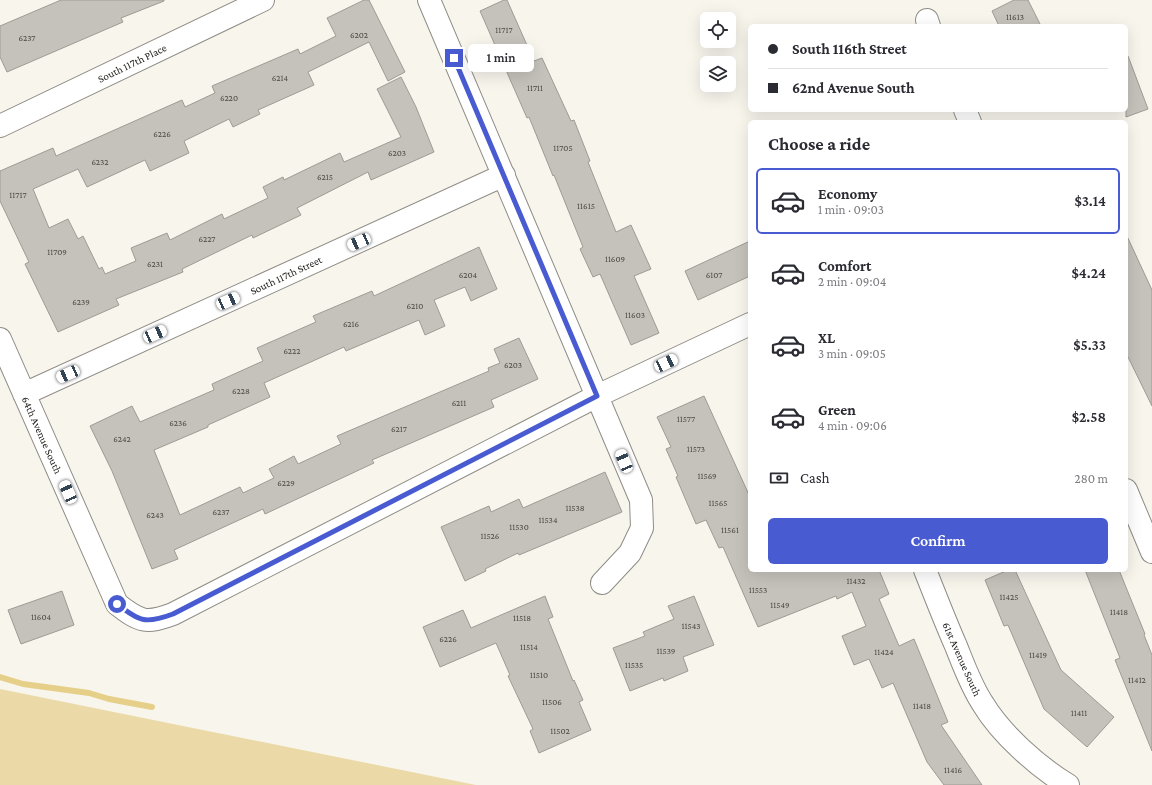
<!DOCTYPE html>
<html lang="en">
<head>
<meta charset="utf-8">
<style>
  body { margin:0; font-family:"Crimson Pro",serif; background:#f2f2f3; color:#2b2b33; height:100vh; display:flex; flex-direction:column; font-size:15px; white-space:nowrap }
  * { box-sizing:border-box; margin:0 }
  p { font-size:13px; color:#7c7c81 }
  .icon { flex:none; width:22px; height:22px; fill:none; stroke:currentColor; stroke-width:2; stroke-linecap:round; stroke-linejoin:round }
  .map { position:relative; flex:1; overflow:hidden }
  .drawer { position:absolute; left:748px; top:120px; width:380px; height:452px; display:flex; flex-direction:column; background:#fff; border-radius:6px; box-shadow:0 4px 16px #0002 }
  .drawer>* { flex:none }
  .guide { position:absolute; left:748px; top:24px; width:380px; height:88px; border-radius:6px; box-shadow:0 4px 16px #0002; display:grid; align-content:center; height:88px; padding:0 20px; background:#fff }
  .controls { position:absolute; left:700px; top:12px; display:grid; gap:8px }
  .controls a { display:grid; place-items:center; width:36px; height:36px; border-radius:6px; background:#fff; box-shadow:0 4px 16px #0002; font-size:20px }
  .end { position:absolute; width:18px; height:18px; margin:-9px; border:5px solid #495bd0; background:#fff; box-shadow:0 0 0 2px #fff }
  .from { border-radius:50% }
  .bubble { position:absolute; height:28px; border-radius:6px; background:#fff; box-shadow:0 4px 16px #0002; font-size:13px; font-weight:600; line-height:28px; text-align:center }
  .car { position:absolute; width:12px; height:24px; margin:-12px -6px; border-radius:5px; box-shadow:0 0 3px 1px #0007; background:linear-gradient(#fff 24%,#345 0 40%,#fff 0 76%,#345 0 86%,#fff 0) }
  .guide b { display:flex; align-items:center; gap:14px; height:38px; font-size:15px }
  .guide b+b { border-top:1px solid #e1e1e2 }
  .guide i { width:10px; height:10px; background:#2b2b33 }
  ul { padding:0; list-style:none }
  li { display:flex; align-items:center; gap:12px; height:66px; margin:0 8px 6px; padding:0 12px; border:2px solid transparent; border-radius:6px }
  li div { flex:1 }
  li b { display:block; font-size:15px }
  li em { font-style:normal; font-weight:600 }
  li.current { border-color:#495bd0 }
  li>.icon { width:36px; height:36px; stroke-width:1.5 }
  h2 { padding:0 20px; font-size:18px; line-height:48px }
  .pay { display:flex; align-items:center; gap:10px; height:44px; padding:0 20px; font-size:15px }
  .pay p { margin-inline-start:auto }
  .button { display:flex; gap:8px; margin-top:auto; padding:8px 20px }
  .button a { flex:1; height:46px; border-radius:6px; background:#495bd0; color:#fff; font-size:16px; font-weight:600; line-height:46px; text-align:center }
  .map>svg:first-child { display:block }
  .green { fill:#ebdaa8 }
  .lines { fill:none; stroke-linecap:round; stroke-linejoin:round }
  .stream { stroke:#e6cf88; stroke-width:6 }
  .building { fill:#c5c2bb; stroke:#9d9b94 }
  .minor-casing { stroke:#8f8c85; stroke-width:24 }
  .minor { stroke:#fff; stroke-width:22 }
  .route { stroke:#495bd0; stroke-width:5 }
  .labels { text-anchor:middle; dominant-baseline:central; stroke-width:3.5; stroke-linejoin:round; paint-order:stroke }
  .number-label { font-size:9px; fill:#4c4a46 }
  .street-label { font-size:11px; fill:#23221f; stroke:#fff }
</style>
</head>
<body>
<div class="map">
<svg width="1152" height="785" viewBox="0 0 1152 785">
  <rect width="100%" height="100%" fill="#f8f5ed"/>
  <path class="green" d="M0,689L476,785H0Z"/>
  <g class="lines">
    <path class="stream" d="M0,677L23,684L89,693L109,699L152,707"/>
  </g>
  <path class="building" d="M61,0H164V1L121,18L123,22L7,72L0,57V26Z
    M364,0H369L405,72L388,81L369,42L308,72L314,85L258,110L260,114L233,127L229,119L184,141L189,153L150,171L145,160L87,187L78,169L33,189L49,228L68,219L78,239L83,236L99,269L102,267L105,274L136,261L131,248L167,233L170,240L222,214L224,219L268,198L263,187L283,177L284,180L340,153L344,162L401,137L377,89L401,77L416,107L434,152L371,180L368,172L297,208L301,215L253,238L252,235L182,269L183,272L116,299L119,305L58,332L25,264L29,262L0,201V171L53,148L56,156L182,100L185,107L215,93L212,86L298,49L300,54L336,36L327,18Z
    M504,0H507L534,61L542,58L571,121L574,120L590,161L588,162L616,232L631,225L651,269L634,276L659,333L631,345L600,274L593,277L580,249L583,247L554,175L553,176L529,117L527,118L480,11Z
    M1014,0H1028L1041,26H999L992,11Z
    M1126,56H1128L1148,109L1126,117Z
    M1126,234L1152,290V406L1126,353Z
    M750,241V276L698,300L685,271Z
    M479,247L497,289L471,301L465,287L434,300L445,326L425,335L419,320L346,351L344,347L264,383L270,397L208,425V427L154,450L180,515L240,487L243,493L274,478L269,469L294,456L298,464L341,444L337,436L489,371L488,368L500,363L494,349L519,338L538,379L491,400L494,407L372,460L374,463L265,514L263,509L174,550L178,559L152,569L112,471L90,426L132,406L140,422L214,390L212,384L263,361L257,348L316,322L313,316L372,291L374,296Z
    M704,396L750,497V570H879L889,594L879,599L899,646L914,639L948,722L941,725L982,785H944L927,762L893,683L882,688L869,659L854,665L842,636L866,626L852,592L837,599L836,596L758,627L723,547L719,548L706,520L696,524L676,477L678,476L666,449L671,447L657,417Z
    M605,472L622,512L519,555L518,553L485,569L486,571L465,581L441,527L489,506L491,512L519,499L523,508Z
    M1008,570H1015L1061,670L1114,717L1087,747L1044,709L1008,625L1004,626L985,580Z
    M1085,570H1119L1145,634L1144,635L1152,655V751L1115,660L1120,658Z
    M62,591L74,625L21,644L8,610Z
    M545,596L553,617L548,619L573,681L574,680L583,700L579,702L591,730L539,753L530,731L533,729L508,676L510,675L496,643L440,667L423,627L463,610L471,628Z
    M694,596L714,645L683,657L688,671L664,681L663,678L630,691L613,648L645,636L643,632L674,619L668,606Z"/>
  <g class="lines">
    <defs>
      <path id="minor" d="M429,0L641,500L642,528L630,553L602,583
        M927,20L929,26
        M965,110L970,122
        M0,126L263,0
        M0,339L117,604C140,622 146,624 173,614L597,396L750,324
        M24,394L504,175
        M1126,490L1152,552
        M925,570C935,595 945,621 956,646C964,666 971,686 983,704C1001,734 1038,767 1068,785"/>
    </defs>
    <use href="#minor" class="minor-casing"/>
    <use href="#minor" class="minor"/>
  </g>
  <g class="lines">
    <path class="route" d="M117,604C140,622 146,624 173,614L597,396L454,58"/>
  </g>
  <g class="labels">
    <g class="number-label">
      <text x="1015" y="17">11613</text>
      <text x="504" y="30">11717</text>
      <text x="359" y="35">6202</text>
      <text x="27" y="38">6237</text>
      <text x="280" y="78">6214</text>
      <text x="535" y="88">11711</text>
      <text x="229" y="98">6220</text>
      <text x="162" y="134">6226</text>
      <text x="563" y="148">11705</text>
      <text x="397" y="153">6203</text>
      <text x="100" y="162">6232</text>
      <text x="325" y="177">6215</text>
      <text x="18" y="195">11717</text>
      <text x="586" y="206">11615</text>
      <text x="207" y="239">6227</text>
      <text x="57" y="252">11709</text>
      <text x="615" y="259">11609</text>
      <text x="155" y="264">6231</text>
      <text x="468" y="275">6204</text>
      <text x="714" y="275">6107</text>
      <text x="81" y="302">6239</text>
      <text x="415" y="306">6210</text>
      <text x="635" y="315">11603</text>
      <text x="351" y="324">6216</text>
      <text x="292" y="351">6222</text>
      <text x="513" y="365">6203</text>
      <text x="241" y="391">6228</text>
      <text x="459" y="403">6211</text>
      <text x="686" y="419">11577</text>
      <text x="178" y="423">6236</text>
      <text x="399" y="429">6217</text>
      <text x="122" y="439">6242</text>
      <text x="696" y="449">11573</text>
      <text x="707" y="476">11569</text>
      <text x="286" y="483">6229</text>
      <text x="718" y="503">11565</text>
      <text x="575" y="508">11538</text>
      <text x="221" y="512">6237</text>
      <text x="155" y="515">6243</text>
      <text x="548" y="520">11534</text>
      <text x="519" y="527">11530</text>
      <text x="730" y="530">11561</text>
      <text x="490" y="536">11526</text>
      <text x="856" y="581">11432</text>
      <text x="758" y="590">11553</text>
      <text x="1009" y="597">11425</text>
      <text x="780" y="605">11549</text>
      <text x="1119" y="612">11418</text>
      <text x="41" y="617">11604</text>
      <text x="522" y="618">11518</text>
      <text x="691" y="626">11543</text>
      <text x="448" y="639">6226</text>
      <text x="529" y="647">11514</text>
      <text x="666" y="651">11539</text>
      <text x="884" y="652">11424</text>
      <text x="1038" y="655">11419</text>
      <text x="634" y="665">11535</text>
      <text x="539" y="675">11510</text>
      <text x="1137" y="680">11412</text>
      <text x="552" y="702">11506</text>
      <text x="922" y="706">11418</text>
      <text x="1079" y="713">11411</text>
      <text x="560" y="731">11502</text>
      <text x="953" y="770">11416</text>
    </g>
    <g class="street-label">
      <text transform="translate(132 63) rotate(-26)">South 117th Place</text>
      <text transform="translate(286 275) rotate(-25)">South 117th Street</text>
      <text transform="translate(42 435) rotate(66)">64th Avenue South</text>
      <text transform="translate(962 659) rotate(66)">61st Avenue South</text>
    </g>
  </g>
</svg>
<div class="controls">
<a><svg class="icon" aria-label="locate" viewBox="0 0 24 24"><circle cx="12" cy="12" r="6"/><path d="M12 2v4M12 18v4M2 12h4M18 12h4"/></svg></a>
<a><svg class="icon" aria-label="layers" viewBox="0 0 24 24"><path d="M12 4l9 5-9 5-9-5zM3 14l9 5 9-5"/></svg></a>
</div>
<i class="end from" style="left:117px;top:604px"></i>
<i class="end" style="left:454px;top:58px"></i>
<div class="bubble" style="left:468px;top:44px;width:66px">1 min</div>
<i class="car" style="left:359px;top:242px;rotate:246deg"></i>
<i class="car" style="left:228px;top:301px;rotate:66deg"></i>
<i class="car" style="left:155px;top:334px;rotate:66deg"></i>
<i class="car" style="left:666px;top:363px;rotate:65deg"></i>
<i class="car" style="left:68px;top:374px;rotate:246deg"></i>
<i class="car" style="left:624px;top:461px;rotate:337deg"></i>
<i class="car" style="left:68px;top:492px;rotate:336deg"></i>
<div class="guide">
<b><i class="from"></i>South 116th Street</b>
<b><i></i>62nd Avenue South</b>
</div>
<section class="drawer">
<h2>Choose a ride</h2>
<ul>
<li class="current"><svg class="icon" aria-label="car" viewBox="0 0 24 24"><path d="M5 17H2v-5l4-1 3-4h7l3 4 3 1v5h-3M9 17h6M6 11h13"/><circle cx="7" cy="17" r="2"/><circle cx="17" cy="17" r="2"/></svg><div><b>Economy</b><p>1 min · 09:03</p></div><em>$3.14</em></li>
<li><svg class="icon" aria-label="car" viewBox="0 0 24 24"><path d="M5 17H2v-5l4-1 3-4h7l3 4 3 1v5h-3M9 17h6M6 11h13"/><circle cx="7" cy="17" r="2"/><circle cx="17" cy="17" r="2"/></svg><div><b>Comfort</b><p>2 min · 09:04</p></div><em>$4.24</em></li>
<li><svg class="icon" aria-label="car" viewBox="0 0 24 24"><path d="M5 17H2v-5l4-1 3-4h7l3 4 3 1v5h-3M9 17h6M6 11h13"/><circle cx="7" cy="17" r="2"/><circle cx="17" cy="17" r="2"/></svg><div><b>XL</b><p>3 min · 09:05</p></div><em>$5.33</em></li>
<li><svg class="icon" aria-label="car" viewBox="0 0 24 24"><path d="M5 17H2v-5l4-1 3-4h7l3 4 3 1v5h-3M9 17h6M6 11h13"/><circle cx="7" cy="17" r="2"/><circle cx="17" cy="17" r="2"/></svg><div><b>Green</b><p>4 min · 09:06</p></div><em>$2.58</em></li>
</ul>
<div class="pay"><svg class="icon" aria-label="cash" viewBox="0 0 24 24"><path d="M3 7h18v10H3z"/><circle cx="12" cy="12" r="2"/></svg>Cash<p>280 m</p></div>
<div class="button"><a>Confirm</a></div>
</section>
</div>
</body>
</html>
